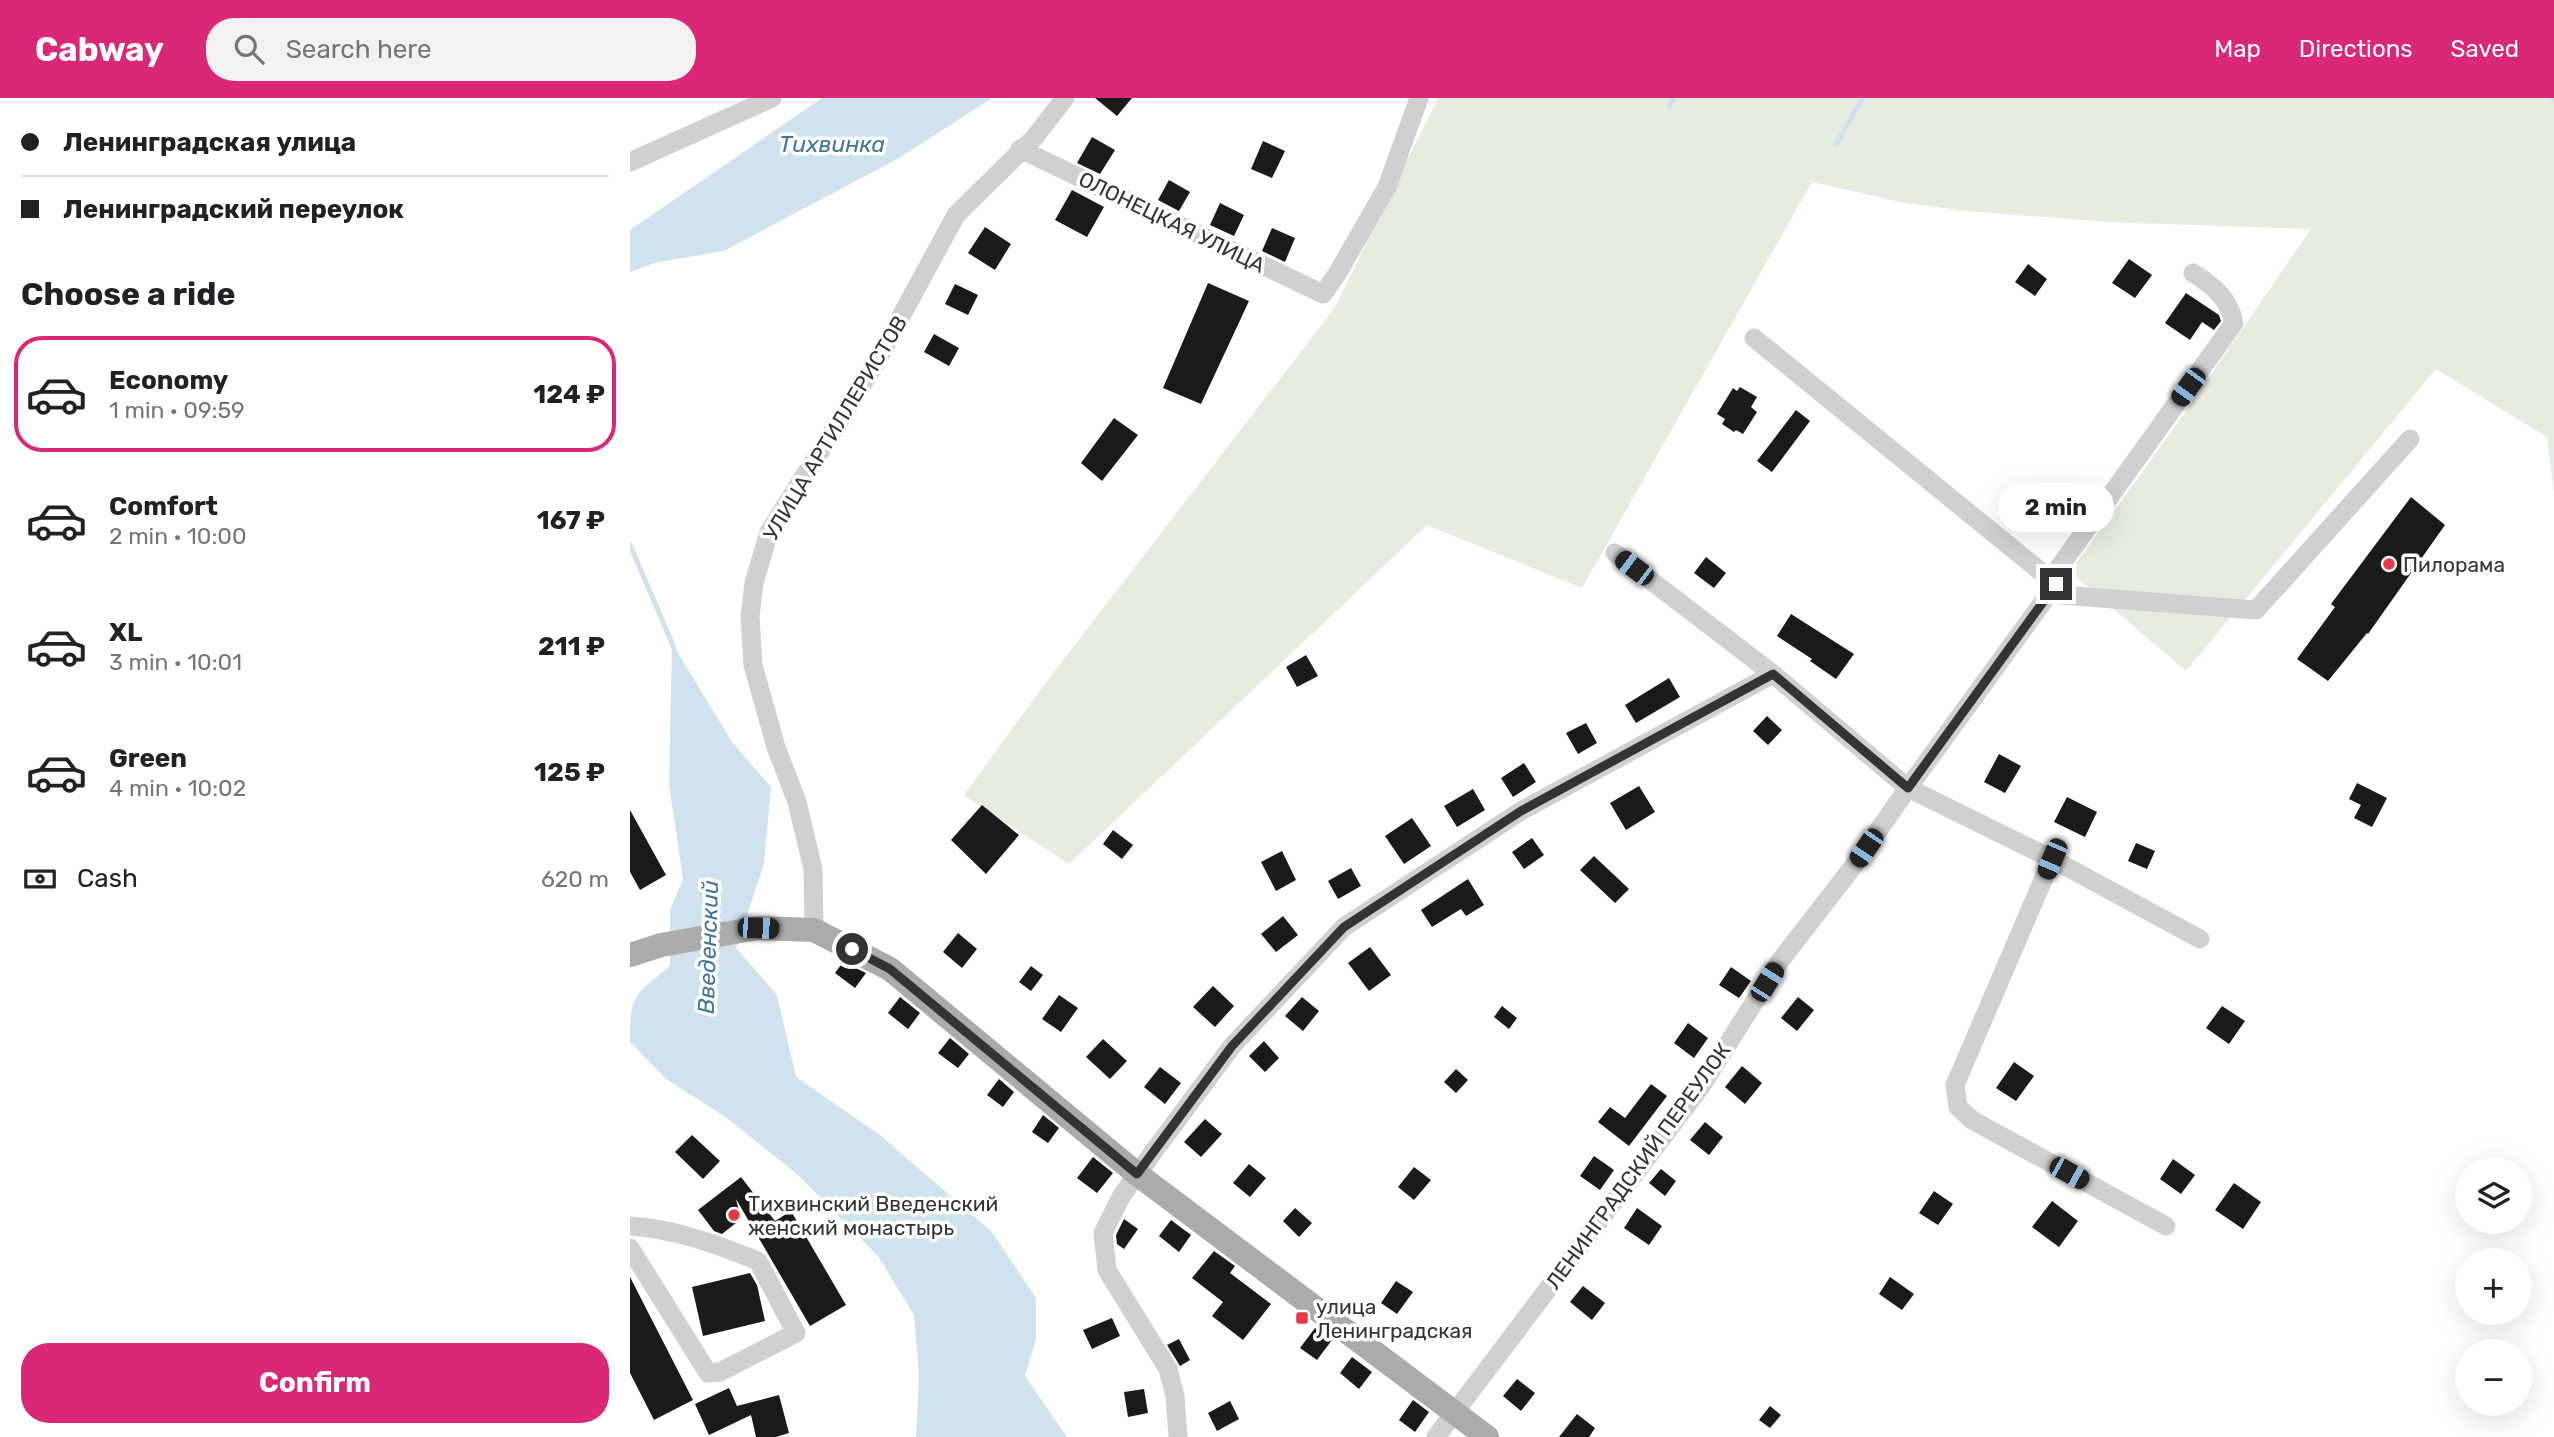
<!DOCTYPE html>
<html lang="en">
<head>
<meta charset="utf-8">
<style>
  body { margin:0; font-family:Rubik,sans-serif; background:#f2f2f2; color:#202124; height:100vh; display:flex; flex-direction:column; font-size:26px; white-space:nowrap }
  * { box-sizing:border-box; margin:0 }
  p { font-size:23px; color:#757577 }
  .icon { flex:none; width:38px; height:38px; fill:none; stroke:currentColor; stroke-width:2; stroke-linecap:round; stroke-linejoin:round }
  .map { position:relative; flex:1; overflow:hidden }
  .details { display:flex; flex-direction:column; background:#fff; width:630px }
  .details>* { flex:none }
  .hud { display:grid; align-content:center; height:154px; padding:0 21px; background:#fff }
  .fabs { position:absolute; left:1825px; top:1059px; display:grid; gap:14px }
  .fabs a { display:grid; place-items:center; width:77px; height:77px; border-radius:50%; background:#fff; box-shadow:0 7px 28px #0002; font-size:35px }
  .end { position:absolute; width:32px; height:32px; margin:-16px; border:9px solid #333; background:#fff; box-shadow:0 0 0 4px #fff }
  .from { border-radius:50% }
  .bubble { position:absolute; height:49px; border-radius:24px; background:#fff; box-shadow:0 7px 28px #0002; font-size:23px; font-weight:700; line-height:49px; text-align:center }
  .car { position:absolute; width:21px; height:42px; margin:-21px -10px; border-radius:9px; box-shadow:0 0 5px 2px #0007; background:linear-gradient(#222 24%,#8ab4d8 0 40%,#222 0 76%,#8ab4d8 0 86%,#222 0) }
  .hud b { display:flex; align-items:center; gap:24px; height:66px; font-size:26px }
  .hud b+b { border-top:2px solid #e0e0e0 }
  .hud i { width:18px; height:18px; background:#202124 }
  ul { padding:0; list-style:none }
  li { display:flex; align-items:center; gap:21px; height:116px; margin:0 14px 10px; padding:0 7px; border:4px solid transparent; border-radius:28px }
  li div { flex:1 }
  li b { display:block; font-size:26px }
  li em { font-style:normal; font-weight:700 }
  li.on { border-color:#db2777 }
  li>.icon { width:63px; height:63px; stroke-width:1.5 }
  h2 { padding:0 21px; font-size:32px; line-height:84px }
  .pay { display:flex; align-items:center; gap:18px; height:77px; padding:0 21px; font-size:26px }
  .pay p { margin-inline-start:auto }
  .primary-button { display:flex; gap:14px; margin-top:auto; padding:14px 21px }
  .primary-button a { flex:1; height:80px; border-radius:28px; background:#db2777; color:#fff; font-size:28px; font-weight:700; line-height:80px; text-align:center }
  header { display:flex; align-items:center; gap:42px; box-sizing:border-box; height:98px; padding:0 35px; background:#db2777; color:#fff }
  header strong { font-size:33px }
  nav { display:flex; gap:38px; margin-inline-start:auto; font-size:24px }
  .search { width:490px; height:63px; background:#f2f2f2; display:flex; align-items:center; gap:18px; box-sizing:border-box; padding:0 24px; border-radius:28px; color:#757577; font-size:26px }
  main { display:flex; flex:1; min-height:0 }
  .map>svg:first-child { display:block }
  .green { fill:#e6ecdf }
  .water { fill:#cfe2ee }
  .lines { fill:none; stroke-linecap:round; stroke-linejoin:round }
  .stream { stroke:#cfe2ee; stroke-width:5 }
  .building { fill:#1a1a1a }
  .minor { stroke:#d0d0d0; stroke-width:19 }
  .major { stroke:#ababab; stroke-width:24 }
  .route { stroke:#333; stroke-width:9 }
  .poi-dot { fill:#e63946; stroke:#fff; stroke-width:2.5 }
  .labels { text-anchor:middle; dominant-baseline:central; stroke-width:7; stroke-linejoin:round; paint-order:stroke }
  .street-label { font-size:21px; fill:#333; stroke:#fff }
  .poi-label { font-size:21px; fill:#333; stroke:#fff; text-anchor:start }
  .water-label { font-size:23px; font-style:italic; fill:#3f7597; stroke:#fff }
</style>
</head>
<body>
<header>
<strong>Cabway</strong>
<div class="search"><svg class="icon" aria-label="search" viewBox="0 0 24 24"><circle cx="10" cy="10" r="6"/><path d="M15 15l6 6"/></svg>Search here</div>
<nav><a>Map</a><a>Directions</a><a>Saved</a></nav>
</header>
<main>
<section class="details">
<div class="hud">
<b><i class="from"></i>Ленинградская улица</b>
<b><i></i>Ленинградский переулок</b>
</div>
<h2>Choose a ride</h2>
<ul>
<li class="on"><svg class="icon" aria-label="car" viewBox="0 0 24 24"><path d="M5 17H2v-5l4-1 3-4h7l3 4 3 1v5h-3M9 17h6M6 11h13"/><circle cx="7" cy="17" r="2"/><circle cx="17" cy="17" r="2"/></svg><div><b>Economy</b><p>1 min · 09:59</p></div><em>124 ₽</em></li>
<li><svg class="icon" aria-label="car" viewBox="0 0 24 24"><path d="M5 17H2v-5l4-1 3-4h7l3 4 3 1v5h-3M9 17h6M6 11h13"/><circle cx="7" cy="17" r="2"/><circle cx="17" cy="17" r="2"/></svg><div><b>Comfort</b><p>2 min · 10:00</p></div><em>167 ₽</em></li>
<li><svg class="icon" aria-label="car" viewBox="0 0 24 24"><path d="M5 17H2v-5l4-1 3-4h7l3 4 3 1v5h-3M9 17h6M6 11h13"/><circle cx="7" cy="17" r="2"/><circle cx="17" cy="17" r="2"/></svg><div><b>XL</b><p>3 min · 10:01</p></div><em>211 ₽</em></li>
<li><svg class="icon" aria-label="car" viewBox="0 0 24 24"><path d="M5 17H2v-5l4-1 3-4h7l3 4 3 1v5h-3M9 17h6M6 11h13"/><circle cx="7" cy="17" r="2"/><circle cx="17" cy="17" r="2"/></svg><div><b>Green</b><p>4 min · 10:02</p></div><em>125 ₽</em></li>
</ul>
<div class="pay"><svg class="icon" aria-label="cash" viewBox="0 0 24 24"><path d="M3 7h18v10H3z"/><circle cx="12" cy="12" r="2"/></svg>Cash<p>620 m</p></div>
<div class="primary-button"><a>Confirm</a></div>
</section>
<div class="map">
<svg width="1924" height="1339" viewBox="0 0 1924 1339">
  <rect width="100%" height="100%" fill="#fff"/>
  <path class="green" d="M808,0H1924V395L1917,339L1806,271L1556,573L1440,474L1549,323L1681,131L1478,124L1337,113L1275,105L1182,84L952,490L797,427L439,766L334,697L417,583L704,211Z"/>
  <path class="water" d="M192,0H362L269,60L94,153L24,165L0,174V132Z
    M42,545L102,644L141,689L134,766L106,850L147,897L166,979L250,1037L362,1134L406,1200V1241L395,1278L437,1339H286L289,1277L284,1217L248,1158L167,1076L97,1020L36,981L0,944C0,895 4,898 40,868V812L53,781L39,686Z"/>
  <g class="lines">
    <path class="stream" d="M1923,0L1924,2
      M1039,9L1044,0
      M1206,46L1233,0
      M0,447L44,550"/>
  </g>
  <path class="building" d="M465,0H502L487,18Z
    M462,39L485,52L470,76L447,65Z
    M633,43L655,53L642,80L621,71Z
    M539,82L560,94L549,113L528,102Z
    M442,92L474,109L457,139L425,122Z
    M590,105L614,117L604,138L580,127Z
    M355,129L381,146L365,172L338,155Z
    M642,130L665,140L655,164L632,153Z
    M1499,161L1522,177L1505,200L1482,185Z
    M1398,166L1417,181L1405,198L1385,184Z
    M578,185L619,203L571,306L533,290Z
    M325,186L348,197L338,217L315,206Z
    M1556,195L1589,217L1591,223L1584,232L1572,224L1560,242L1535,225Z
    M304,236L329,250L319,268L294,254Z
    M1110,289L1127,299L1121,309L1127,314L1113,336L1106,332L1104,334L1092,326L1095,321L1087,316L1103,290L1107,293Z
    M1166,312L1180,323L1142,374L1127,363Z
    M484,320L508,337L472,383L451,365Z
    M1781,399L1815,427L1738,536L1737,535L1698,583L1667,561L1705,509L1701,506Z
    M1076,459L1096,475L1084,490L1064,475Z
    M1161,516L1224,556L1206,581L1180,563L1182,561L1147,538Z
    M676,557L688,578L667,589L656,569Z
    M1039,580L1050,599L1006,625L995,607Z
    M1137,618L1152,632L1138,647L1123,633Z
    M956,625L967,645L948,656L936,635Z
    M1369,656L1391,668L1375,695L1354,684Z
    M894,665L906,684L883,699L871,680Z
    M1727,685L1757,700L1742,729L1724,720L1731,707L1719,701Z
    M1009,688L1025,714L996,732L980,705Z
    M843,691L855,712L827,729L814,708Z
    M1437,699L1467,714L1455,739L1424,724Z
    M352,707L389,737L356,776L321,742Z
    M0,712L36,777L10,792L0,774Z
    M782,720L801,748L774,766L755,738Z
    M483,732L503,747L492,761L473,746Z
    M902,740L914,757L894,771L882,754Z
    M1506,745L1525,753L1517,771L1498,763Z
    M652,753L666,782L646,793L631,764Z
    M964,758L999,791L985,805L950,772Z
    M721,770L731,788L708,801L698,783Z
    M838,781L854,807L836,818L831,811L802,829L791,812Z
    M653,818L668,837L646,854L631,836Z
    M328,835L347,851L332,870L313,854Z
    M740,849L761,877L739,893L718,865Z
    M213,864L236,875L225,890L205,875Z
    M401,868L413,877L401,893L389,884Z
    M1101,869L1121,883L1109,900L1089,887Z
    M583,888L604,908L585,929L563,909Z
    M429,897L448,910L431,934L412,921Z
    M270,899L290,915L278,931L258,915Z
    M672,899L689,913L673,933L655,918Z
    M1168,899L1184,912L1167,933L1151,920Z
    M872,908L887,920L879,931L864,919Z
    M1592,908L1615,923L1599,946L1576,930Z
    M1058,925L1078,940L1064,960L1044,945Z
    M320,940L339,956L328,970L308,955Z
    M473,941L497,963L480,981L456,959Z
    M634,943L649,960L635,974L619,958Z
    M1384,964L1404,978L1386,1003L1366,990Z
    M1112,968L1132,985L1115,1006L1095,989Z
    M530,969L551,985L535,1006L514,989Z
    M826,971L838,982L826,995L814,984Z
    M369,981L384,994L373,1009L357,997Z
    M1021,986L1037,998L999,1048L968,1024L980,1009L995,1020Z
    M413,1017L429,1030L418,1045L402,1034Z
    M575,1021L592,1036L571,1059L554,1044Z
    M1075,1024L1093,1039L1079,1057L1060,1042Z
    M62,1037L90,1063L73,1081L45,1054Z
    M964,1058L984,1072L970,1092L950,1078Z
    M463,1059L483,1075L467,1095L447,1080Z
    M1543,1061L1565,1077L1551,1096L1530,1081Z
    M619,1066L636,1080L620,1099L603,1085Z
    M784,1069L801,1082L784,1102L768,1089Z
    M1031,1071L1046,1083L1035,1098L1019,1085Z
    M111,1079L145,1123L161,1113L216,1207L180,1228L106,1101L111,1121L92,1136L84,1133L68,1112Z
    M1604,1085L1631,1104L1613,1131L1585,1112Z
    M1304,1093L1323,1106L1308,1127L1289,1115Z
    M1422,1103L1448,1123L1429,1149L1402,1129Z
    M665,1110L682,1125L669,1139L653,1123Z
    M1007,1110L1032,1128L1019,1147L994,1130Z
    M494,1121L508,1131L494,1151L487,1146L486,1137Z
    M541,1122L561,1137L549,1154L529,1138Z
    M584,1153L605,1168L600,1175L641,1206L613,1242L582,1218L593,1204L562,1180Z
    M120,1175L127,1187L135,1223L73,1238L62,1189Z
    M0,1179L63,1302L24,1322L0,1275Z
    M1260,1179L1284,1196L1272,1212L1249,1196Z
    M766,1183L783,1194L767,1216L751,1205Z
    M953,1188L975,1205L962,1222L940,1204Z
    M482,1220L490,1238L462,1251L453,1232Z
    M685,1230L702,1242L687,1262L670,1250Z
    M549,1241L560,1262L550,1268L537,1247Z
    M722,1259L742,1274L729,1291L710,1275Z
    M887,1281L905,1295L891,1313L873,1298Z
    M99,1290L107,1308L149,1297L159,1335L146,1339H126L121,1317L79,1337L65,1306Z
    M514,1291L518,1315L498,1319L494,1294Z
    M783,1302L799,1314L785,1334L769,1322Z
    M600,1303L609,1321L587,1333L578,1315Z
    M1140,1308L1151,1317L1140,1330L1129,1322Z
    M947,1316L965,1330L959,1339H929Z"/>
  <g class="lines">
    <path class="minor" d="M390,51L693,196L707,176L757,89L789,0
      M0,64L142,0
      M985,455L1143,576L1278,690L1422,761L1570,841
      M1420,482L1604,225C1599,201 1584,188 1563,175
      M1419,496L1626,512L1780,341
      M1422,761L1325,987L1328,1009L1342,1022L1536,1128
      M184,832L183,771L167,704L146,649L123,567L120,518L124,485L139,434L244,268L326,117L404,40L435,0
      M0,1128C45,1131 86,1146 128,1163L166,1235L90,1274L78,1275L0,1150
      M548,1339L545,1298L538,1271L477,1172L473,1135L491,1099L507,1076L602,948L714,829L891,713L1143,576
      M806,1339L1072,987L1150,863L1222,770L1278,690L1426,486L1124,240"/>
    <path class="major" d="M0,857L31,847L128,830L184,832L260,871L507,1076L857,1339"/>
  </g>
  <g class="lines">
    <path class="route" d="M222,851L260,871L507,1076L602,948L714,829L891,713L1143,576L1278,690L1426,486"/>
  </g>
  <g class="poi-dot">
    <circle cx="1759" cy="466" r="7"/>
    <circle cx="104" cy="1117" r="7"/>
    <rect x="665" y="1213" width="14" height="14" rx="3.5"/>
  </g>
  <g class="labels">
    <g class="street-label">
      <text transform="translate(542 124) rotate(26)">ОЛОНЕЦКАЯ УЛИЦА</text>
      <text transform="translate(205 330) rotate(-59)">УЛИЦА АРТИЛЛЕРИСТОВ</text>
      <text transform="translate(1008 1068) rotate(-54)">ЛЕНИНГРАДСКИЙ ПЕРЕУЛОК</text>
    </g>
    <g class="poi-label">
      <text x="1773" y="466">Пилорама</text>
      <text x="118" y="1105">Тихвинский Введенский<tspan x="118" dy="24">женский монастырь</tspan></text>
      <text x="686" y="1208">улица<tspan x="686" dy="24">Ленинградская</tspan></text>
    </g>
    <g class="water-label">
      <text x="202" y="46">Тихвинка</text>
      <text transform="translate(78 849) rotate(-88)">Введенский</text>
    </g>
  </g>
</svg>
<div class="fabs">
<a><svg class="icon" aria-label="layers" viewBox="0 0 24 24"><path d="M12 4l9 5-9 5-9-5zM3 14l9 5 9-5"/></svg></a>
<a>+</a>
<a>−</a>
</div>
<i class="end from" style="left:222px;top:851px"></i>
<i class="end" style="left:1426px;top:486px"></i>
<div class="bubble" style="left:1368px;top:385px;width:116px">2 min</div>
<i class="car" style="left:1558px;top:289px;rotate:216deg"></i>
<i class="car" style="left:1004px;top:470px;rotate:307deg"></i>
<i class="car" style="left:1236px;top:750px;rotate:214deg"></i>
<i class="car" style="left:1422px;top:761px;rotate:203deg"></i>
<i class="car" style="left:128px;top:830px;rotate:92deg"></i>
<i class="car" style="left:1137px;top:884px;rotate:32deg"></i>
<i class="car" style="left:1439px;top:1075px;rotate:119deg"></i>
</div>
</main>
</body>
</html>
